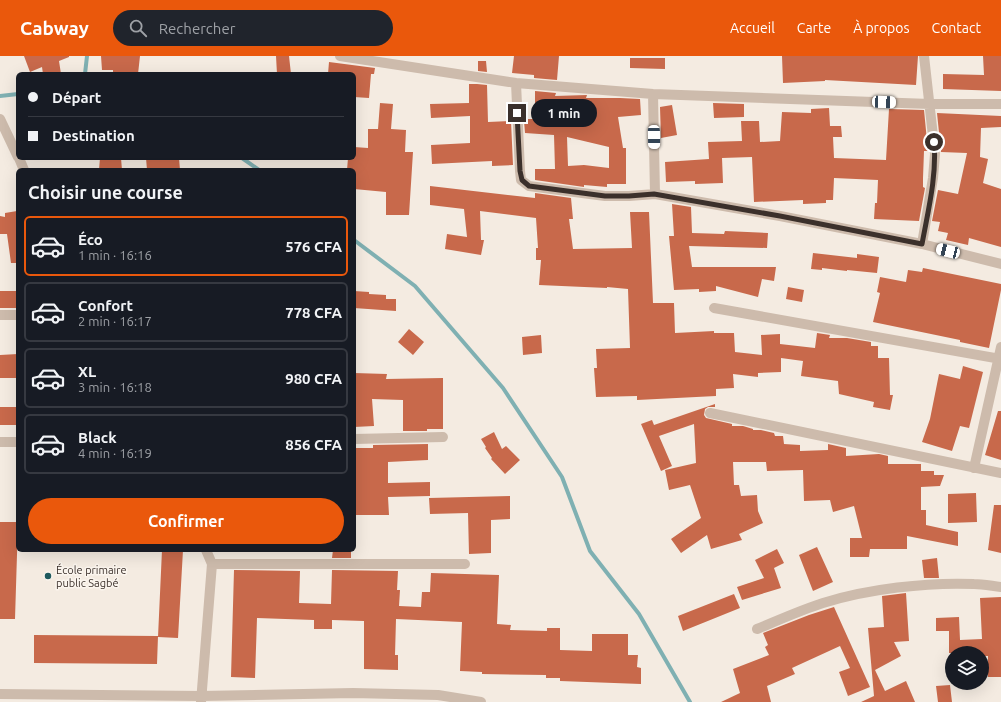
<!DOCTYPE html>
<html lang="fr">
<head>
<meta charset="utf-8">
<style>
  body { margin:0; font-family:Ubuntu,sans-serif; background:#20242c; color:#f1f3f6; height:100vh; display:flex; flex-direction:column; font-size:15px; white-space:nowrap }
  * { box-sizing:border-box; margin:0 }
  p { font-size:13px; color:#9ea1a6 }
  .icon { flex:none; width:22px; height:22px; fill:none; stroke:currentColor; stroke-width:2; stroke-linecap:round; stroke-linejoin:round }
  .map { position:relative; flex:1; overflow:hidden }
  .details { position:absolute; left:16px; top:112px; width:340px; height:384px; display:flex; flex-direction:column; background:#171b24; border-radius:6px; box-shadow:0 4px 16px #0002 }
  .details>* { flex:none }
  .top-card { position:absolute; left:16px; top:16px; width:340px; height:88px; border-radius:6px; box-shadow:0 4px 16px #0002; display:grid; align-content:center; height:88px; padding:0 12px; background:#171b24 }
  .fabs { position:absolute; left:945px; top:590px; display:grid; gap:8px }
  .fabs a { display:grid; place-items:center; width:44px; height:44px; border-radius:50%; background:#171b24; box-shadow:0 4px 16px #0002; font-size:20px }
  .end { position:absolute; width:18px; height:18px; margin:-9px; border:5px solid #3b302b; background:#fff; box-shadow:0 0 0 2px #fff }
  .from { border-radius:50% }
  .bubble { position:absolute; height:28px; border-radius:14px; background:#171b24; box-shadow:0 4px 16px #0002; font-size:13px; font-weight:600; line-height:28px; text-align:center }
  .car { position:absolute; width:12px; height:24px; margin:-12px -6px; border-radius:5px; box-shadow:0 0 3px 1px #0007; background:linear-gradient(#fff 24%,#345 0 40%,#fff 0 76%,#345 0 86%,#fff 0) }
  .top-card b { display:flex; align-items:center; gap:14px; height:38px; font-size:15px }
  .top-card b+b { border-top:1px solid #363941 }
  .top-card i { width:10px; height:10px; background:#f1f3f6 }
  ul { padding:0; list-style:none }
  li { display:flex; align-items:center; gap:12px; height:60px; margin:0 8px 6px; padding:0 4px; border:2px solid #363941; border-radius:6px }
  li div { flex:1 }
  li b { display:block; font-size:15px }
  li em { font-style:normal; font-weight:600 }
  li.current { border-color:#ea580c }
  li>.icon { width:36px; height:36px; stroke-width:1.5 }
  h2 { padding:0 12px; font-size:18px; line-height:48px }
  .button { display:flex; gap:8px; margin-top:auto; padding:8px 12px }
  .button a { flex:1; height:46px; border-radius:24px; background:#ea580c; color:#fff; font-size:16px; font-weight:600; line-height:46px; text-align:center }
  header { display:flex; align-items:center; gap:24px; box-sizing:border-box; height:56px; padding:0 20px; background:#ea580c; color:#fff }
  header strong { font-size:19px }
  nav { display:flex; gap:22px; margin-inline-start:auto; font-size:14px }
  .search { width:280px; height:36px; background:#20242c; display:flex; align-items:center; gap:10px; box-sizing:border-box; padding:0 14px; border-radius:22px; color:#9ea1a6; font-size:15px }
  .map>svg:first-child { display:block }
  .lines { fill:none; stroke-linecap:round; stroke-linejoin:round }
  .stream { stroke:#7fb0b2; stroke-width:4 }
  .building { fill:#c8694b; fill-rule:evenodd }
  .minor { stroke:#cdbbac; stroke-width:10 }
  .route { stroke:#3b302b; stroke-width:5 }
  .poi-dot { fill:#1f5a5e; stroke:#fbf5ee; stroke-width:1.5 }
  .labels { text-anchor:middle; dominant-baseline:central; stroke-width:3; stroke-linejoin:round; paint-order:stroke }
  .poi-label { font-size:11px; fill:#3b302b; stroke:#fbf5ee; text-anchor:start }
</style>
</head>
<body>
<header>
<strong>Cabway</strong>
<div class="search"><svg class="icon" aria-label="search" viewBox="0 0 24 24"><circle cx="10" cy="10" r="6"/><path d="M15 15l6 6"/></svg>Rechercher</div>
<nav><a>Accueil</a><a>Carte</a><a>À propos</a><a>Contact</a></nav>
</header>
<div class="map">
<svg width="1001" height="646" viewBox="0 0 1001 646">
  <rect width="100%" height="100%" fill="#f4ebe1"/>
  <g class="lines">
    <path class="stream" d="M85,18L87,0
      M0,40L18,38
      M242,102L259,114
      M354,184L415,230L503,332L562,421L590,495L639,558L690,646"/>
  </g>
  <path class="building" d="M24,0H69V1L59,5L61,18H43L42,11L30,16Z
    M101,0H140L138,18H113V14H102Z
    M276,0H289L291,18H277Z
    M514,0H559L557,24L534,22V19L512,17Z
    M782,0H918L916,29L825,24V25L783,27Z
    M983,0H1001V35L943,33V18L984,19Z
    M630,2H665V13L630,12Z
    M478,5H486L487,16L478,15Z
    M329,6L375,12L374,18H371L369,42L354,41V18H328Z
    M469,28H477L487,29L488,66L511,65L513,109L492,110V105L432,108L431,89L470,87V60L431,62L430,48L469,47Z
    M535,35L556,37L555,40L587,39L586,42H620L640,43L641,59L618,61L623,92H626V128H607V131L584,129V131L535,124V113H555L554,79L525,77L524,65H528V63H535ZM567,81L609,91V112L584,109L568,110Z
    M380,47L393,48L391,73L406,74L405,96H413L409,159H386V136L354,133V114H347L348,102H354V91L368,92V73H378Z
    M713,47L744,48V61L714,62Z
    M672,49L677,79L661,82L660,51Z
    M829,52L830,70H841L842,81H833L834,102L886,104L889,53L924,54L928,95H924L923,122V131L925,132L919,165L874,163L875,147H877L878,124L834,122L833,144H826V147L803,148V144L754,146L752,101L722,102L723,127L695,128V125L666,126L665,106L709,103L708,86L742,85L741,65H759L760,86L780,85L782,56L811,57V53Z
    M937,57L1001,60V71L981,72L980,101L988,103L983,127L1001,133V191L969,182L968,189L946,184L948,177L938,175L940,166L932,165L938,134L958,138L967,97L941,96Z
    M100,102H121L122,114H99Z
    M146,102H179L180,114H147Z
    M430,130L535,142V137L571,142L573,163H569L573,193L632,192L630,156H649L653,247H674L675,277L714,275V277H734L735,296L762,299L761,279L780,278V288L815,292L817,277L830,279L829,282H847L871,286V290H878V302H889L890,339H893L890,354L873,351L874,346L839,338L838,325L801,320L803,305L781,302V316L758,317V321L733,318L734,332L716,333V340L637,344V340L596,341L594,312H597L596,293L630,292L628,233L607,231V232L539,229L541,204H536V192H538L536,162L480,155L481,184H484L481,199L445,193L447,178L467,181L464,153L430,149Z
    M672,148L691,151L692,177L724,178L725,175L768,177L767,192L689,190L692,211H776L774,225L762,223L758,241L716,230V235L699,236V233L674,234L669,180H674Z
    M17,155L18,167V207H11L7,178H0V160L5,161V157Z
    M813,197L857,202V198L879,201L877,217L847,214V215L822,212V214L811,213Z
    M923,212L1001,228V234L989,292L960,286V284L873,266L880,237L877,236L880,221L906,226L908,214L922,216Z
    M788,231L804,234L802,246L786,243Z
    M0,235H18V252H0Z
    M354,235L369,236V238L386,239V243H396V255L354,252Z
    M409,273L424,286L413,299L398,286Z
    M541,279L542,297L523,299L522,281Z
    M18,298V322H0V299Z
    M963,310L983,316L969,372L960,370L952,395L922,386L930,363L939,318L960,323Z
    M354,317L387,318L386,323L443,322V373H427V375H403V344L372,343L374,370L354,371Z
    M715,348V351H708L705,353L704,359L706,362L732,368V370H743L753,373V374H761L774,377L775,380H783L784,388L800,389V395L828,394V388L846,392V400L879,398L888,400V408H921V415H934V419H944L940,430L921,431V454H926V469L958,476V490L907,480V493H870L869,501H850V482H862L854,450L833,456L830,444L804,445L803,414L767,415L766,406H733L734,429H739L741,440L757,439L758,455L763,467L739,478L742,484L711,493L707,479L681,497L671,483L701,462L690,429L669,434L665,414L696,407L694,368L659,380L672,410L661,415L641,368L652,364L654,369Z
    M0,351H18V369H0Z
    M998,355H1001V404L985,399Z
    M494,376L502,393L506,390L520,404L505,418L491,403L492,402L485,392L486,391L481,383Z
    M428,388V404L388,406V427L430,426V440L388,441L389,459H354V392H373V389Z
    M976,437L977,466L948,467V438Z
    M510,440V463L491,464V497L469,498L468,457L430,458L429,442Z
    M994,449H1001V497L988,494Z
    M0,466H18L15,563H0Z
    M817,491L833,526L813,535L799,499Z
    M777,493L784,507L774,512L781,532L742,544L737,531L764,522L755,504Z
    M162,494H183L178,582L158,581Z
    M333,494H351V502H332Z
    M937,502L939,522H924L922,504Z
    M234,514L300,515L299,547L331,548L332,514L398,515L397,534H400L399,550L421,551L422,536H430L431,517L499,519L497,568L511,569L510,574L547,575V572H560V594L592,595V578H628V599H638L637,611L641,612V628L560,625V622H546V619L482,618V616L460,615L462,566L396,563L395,599H398V614L364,613V565L332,564V573H314V564L257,562L255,622L231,621Z
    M906,537L909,585L894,586L901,600L875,614L885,635L906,625L915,646H861L874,640L868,572L884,571L882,540Z
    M734,538L740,552L683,575L678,560Z
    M1001,541V621H988V600H982V597H949V575H936V562L959,561L960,584L982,583L980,542Z
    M834,551L870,631L848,640L839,616L850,612L840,590L792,612L795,618L767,630L771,646H721L740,637L733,613L769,599L765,591L768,589L763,577L809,559Z
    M34,579L158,580L157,608L34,607Z
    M950,629L952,646H938L936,630Z"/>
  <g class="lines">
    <path class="minor" d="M340,0L516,27L653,38L930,48H1001
      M516,27L520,115L521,124L529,130L605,140H629L655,138L780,160L922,188L1001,208
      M653,38L655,138
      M0,63L18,101
      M19,102L24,114
      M922,188L933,122L935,98L924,0
      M714,252L1001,303
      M0,259H18
      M710,357L1001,417
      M354,383L443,381
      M0,386H18
      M974,412L1001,291
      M212,508H465
      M757,573C779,564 801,554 823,547C867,533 927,526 974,528C983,528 992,530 1001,531
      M0,638L201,640L353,637L438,639L481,646
      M201,646L212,508L206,494"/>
  </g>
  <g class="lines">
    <path class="route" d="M517,57L520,115L522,124L529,130L605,140H629L654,138L780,160L922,188C928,155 937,120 934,86"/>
  </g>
  <circle class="poi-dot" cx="48" cy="520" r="4"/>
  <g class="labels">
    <g class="poi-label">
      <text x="56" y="514">École primaire<tspan x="56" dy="13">public Sagbé</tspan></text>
    </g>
  </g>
</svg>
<div class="fabs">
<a><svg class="icon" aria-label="layers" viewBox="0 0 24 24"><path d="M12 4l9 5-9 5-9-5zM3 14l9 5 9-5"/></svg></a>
</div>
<i class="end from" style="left:934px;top:86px"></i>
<i class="end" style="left:517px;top:57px"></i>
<div class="bubble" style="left:531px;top:43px;width:66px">1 min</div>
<i class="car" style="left:884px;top:46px;rotate:92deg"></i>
<i class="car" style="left:654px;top:81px;rotate:179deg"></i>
<i class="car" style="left:948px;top:195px;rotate:284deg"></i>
<div class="top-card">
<b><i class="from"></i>Départ</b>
<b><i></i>Destination</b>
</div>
<section class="details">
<h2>Choisir une course</h2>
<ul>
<li class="current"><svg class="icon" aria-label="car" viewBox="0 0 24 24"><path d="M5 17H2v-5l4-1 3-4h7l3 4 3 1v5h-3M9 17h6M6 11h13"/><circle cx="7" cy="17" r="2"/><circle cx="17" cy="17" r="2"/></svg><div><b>Éco</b><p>1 min · 16:16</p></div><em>576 CFA</em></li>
<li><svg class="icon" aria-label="car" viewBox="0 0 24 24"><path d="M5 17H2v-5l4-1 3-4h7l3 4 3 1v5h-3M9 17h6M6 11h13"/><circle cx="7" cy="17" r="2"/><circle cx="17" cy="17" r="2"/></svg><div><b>Confort</b><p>2 min · 16:17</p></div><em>778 CFA</em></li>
<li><svg class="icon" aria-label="car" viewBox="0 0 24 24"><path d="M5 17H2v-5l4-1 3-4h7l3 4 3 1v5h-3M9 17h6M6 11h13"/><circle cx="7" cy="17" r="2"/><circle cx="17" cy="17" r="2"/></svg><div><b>XL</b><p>3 min · 16:18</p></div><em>980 CFA</em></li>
<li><svg class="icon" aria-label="car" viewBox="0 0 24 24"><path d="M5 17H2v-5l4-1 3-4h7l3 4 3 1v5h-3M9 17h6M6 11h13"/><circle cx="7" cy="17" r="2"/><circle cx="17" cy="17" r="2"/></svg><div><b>Black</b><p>4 min · 16:19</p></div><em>856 CFA</em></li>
</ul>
<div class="button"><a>Confirmer</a></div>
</section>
</div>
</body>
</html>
